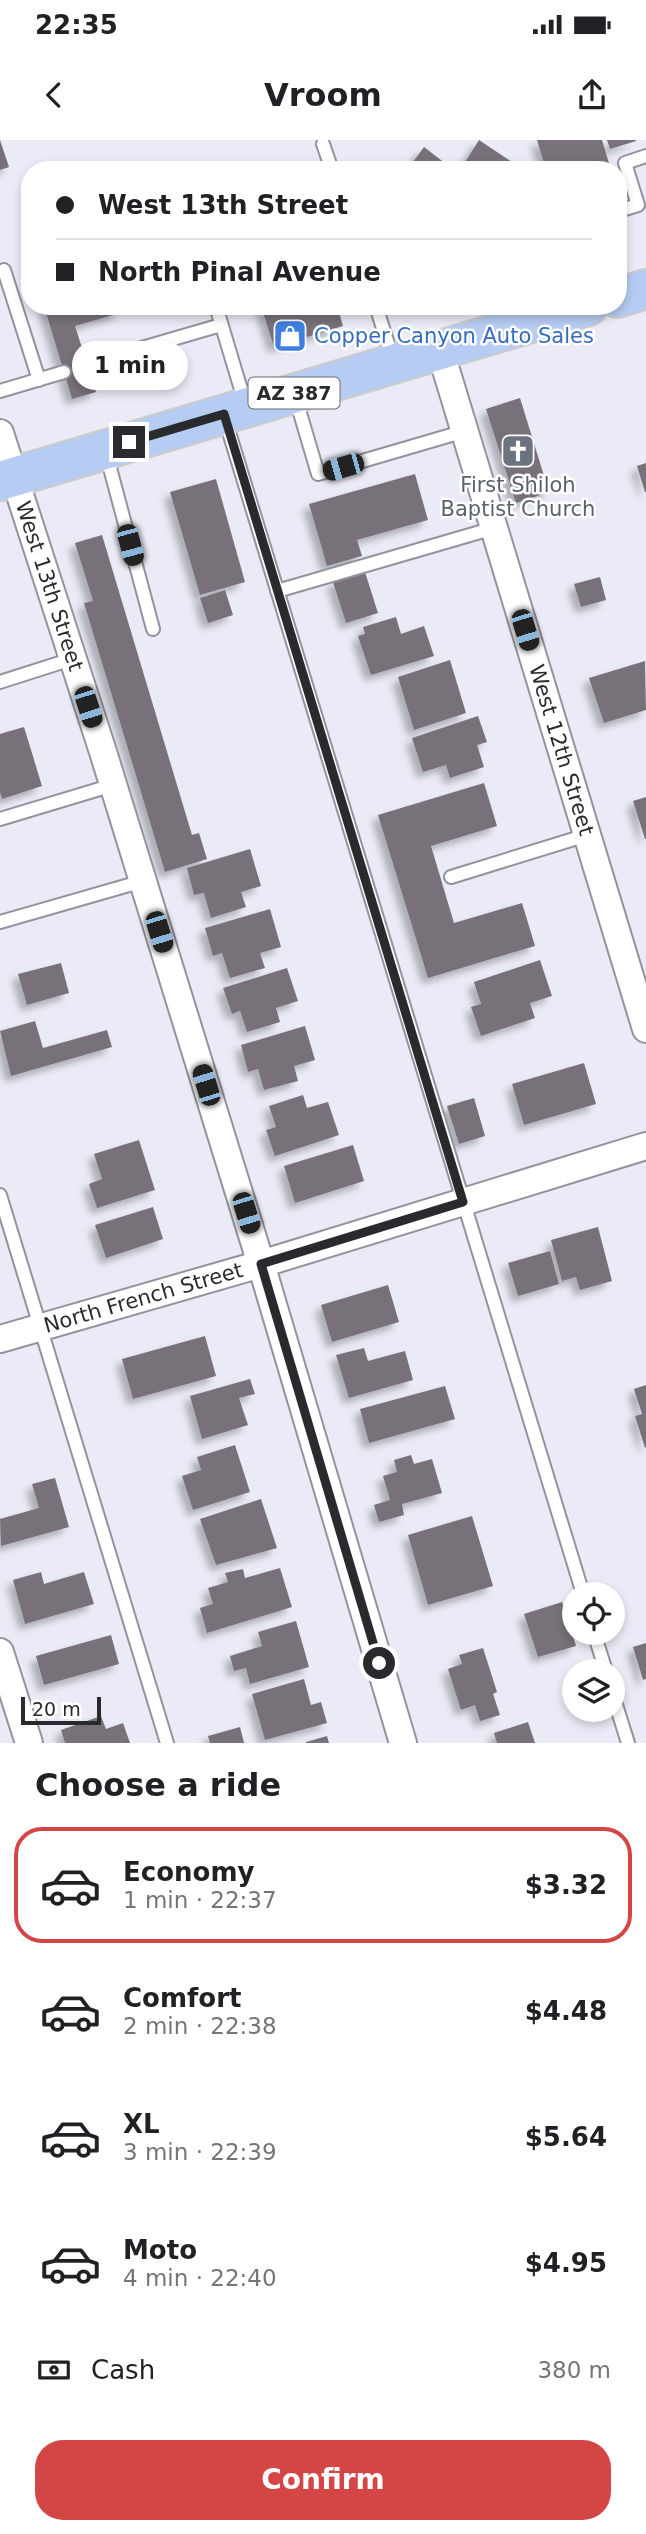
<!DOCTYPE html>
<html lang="en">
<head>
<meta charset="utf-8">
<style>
  body { margin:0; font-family:"DejaVu Sans",sans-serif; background:#f2f2f2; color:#202124; height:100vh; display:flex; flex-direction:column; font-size:26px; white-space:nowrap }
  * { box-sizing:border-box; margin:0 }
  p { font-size:23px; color:#757577 }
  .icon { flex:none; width:38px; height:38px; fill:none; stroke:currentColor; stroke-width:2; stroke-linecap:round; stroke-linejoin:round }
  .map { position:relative; height:1603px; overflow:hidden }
  .sheet { display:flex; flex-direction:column; background:#fff; flex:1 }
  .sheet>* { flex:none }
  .top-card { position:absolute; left:21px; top:21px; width:606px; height:154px; border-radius:28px; box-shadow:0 4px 10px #0003; display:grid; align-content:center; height:154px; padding:0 35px; background:#fff }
  .buttons { position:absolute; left:562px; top:1442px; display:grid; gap:14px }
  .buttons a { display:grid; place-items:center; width:63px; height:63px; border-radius:50%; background:#fff; box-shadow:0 4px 10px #0003; font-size:35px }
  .scale { position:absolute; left:21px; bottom:18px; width:80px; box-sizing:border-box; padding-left:7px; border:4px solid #292a2e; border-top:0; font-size:19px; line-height:24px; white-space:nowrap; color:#292a2e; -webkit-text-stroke:5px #fff; paint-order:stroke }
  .end { position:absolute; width:32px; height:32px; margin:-16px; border:9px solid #292a2e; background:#fff; box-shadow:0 0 0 4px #fff }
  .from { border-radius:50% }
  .bubble { position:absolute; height:49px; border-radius:24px; background:#fff; box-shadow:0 4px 10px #0003; font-size:23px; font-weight:600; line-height:49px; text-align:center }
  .car { position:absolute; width:21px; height:42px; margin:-21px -10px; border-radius:9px; box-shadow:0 0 5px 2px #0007; background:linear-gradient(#222 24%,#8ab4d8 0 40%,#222 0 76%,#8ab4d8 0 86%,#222 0) }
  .top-card b { display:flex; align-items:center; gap:24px; height:66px; font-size:26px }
  .top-card b+b { border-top:2px solid #e0e0e0 }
  .top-card i { width:18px; height:18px; background:#202124 }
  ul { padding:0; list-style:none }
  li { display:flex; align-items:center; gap:21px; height:116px; margin:0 14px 10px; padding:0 21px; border:4px solid transparent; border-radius:28px }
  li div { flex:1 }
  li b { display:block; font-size:26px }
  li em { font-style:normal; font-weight:600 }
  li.active { border-color:#d44546 }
  li>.icon { width:63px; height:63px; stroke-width:1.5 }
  h2 { padding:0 35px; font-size:32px; line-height:84px }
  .pay { display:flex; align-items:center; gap:18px; height:77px; padding:0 35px; font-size:26px }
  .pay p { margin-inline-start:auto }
  .action { display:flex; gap:14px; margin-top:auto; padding:14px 35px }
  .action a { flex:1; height:80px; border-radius:28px; background:#d44546; color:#fff; font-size:28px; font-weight:600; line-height:80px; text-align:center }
  .status { display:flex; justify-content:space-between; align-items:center; height:49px; padding:0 35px; background:#fff; direction:ltr }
  .status svg { height:19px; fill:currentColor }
  header { display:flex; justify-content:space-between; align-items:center; height:91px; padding:0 35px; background:#fff; font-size:32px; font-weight:600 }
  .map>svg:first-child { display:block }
  .building { fill:#79717a; filter:url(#shadow) }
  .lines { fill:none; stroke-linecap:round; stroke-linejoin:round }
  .service-casing { stroke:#92939e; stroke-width:16 }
  .minor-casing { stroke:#92939e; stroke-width:30 }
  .primary-casing { stroke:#cccccd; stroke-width:42 }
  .service { stroke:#fff; stroke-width:12 }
  .minor { stroke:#fff; stroke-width:26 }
  .primary { stroke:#b6ccf3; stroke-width:38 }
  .route { stroke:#292a2e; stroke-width:9 }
  .labels { text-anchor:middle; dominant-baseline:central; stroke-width:5; stroke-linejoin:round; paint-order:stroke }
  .shield { fill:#fff; stroke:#696a6d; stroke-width:2 }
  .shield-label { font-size:19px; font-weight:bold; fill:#292a2e }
  .shop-label { font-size:21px; fill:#366cbe; stroke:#fff; text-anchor:start }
  .worship-label { font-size:21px; fill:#5b616d; stroke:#fff }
  .street-label { font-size:21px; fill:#292a2e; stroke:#fff }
</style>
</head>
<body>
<div class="status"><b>22:35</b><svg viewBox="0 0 49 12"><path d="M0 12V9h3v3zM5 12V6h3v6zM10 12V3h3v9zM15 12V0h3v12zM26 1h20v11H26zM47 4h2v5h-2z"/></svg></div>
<header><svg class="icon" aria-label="back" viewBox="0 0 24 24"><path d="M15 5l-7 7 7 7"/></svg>Vroom<svg class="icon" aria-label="share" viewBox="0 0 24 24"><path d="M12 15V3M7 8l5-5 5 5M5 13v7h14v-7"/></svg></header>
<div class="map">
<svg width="646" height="1603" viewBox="0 0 646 1603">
  <defs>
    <filter id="shadow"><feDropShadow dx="-6" dy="6" stdDeviation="3.5" flood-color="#0004"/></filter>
  </defs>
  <rect width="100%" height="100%" fill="#eaebf6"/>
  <path class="building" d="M0,0L9,27L0,30Z
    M479,0L524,30H460Z
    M537,0H602L611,30H546Z
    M607,0H636V1L610,9Z
    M424,7L454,30H407Z
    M44,166H118L120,173L75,186L96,252L72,259Z
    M261,166H337L343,186L274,207Z
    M520,258L549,352L516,363L486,269Z
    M646,323V352H645L637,326Z
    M415,334L428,380L357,400L362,416L327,426L309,364Z
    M216,339L245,442L200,455L170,352Z
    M102,395L192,695L199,693L207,719L165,732L84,463L93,461L75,403Z
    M365,432L378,473L346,483L333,442Z
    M600,437L606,460L581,467L574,444Z
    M225,450L233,475L208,483L200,458Z
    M396,477L401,494L424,486L434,516L371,535L358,496L365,494L363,487Z
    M450,520L466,573L414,590L398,537Z
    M645,521L646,570L604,583L589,538Z
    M478,576L487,602L477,605L484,627L450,638L446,625L423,632L412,598Z
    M24,587L42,646L2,659L0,652V594Z
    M484,643L497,686L431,706L454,783L522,763L535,806L428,838L378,675Z
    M646,657V699H645L633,661Z
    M250,709L261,746L241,752L246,767L211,778L204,753L194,755L187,728Z
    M270,769L281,807L260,813L265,828L230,838L222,813L213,816L205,788Z
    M540,820L552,856L530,863L535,878L481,896L471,867L481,864L474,842Z
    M61,823L69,853L27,865L18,834Z
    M287,828L298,861L276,868L280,882L247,892L240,871L232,874L223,848Z
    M35,881L43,908L107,890L112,907L11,936L0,891Z
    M305,886L315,920L294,926L298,941L264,950L258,929L248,932L241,905Z
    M584,923L596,964L524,985L512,944Z
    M303,955L307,968L328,962L339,995L275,1016L266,990L276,987L269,966Z
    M474,958L485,996L459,1004L447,966Z
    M139,1000L155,1050L97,1068L89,1044L102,1039L94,1014Z
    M353,1005L364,1041L295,1063L284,1026Z
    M153,1067L163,1099L106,1118L95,1085Z
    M598,1087L612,1141L580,1150L576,1137L562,1141L551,1100Z
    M550,1111L559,1144L518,1156L508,1123Z
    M388,1145L399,1182L332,1202L321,1165Z
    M205,1196L216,1236L133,1259L122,1219Z
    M364,1208L368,1221L405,1211L413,1240L349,1258L336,1215Z
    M250,1239L255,1254L239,1258L248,1285L202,1299L190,1256Z
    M646,1245V1307L645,1308L635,1276L642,1274L634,1249Z
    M445,1246L455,1279L369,1303L360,1269Z
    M235,1305L250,1352L193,1370L182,1336L201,1330L197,1317Z
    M411,1315L414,1324L432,1319L442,1353L402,1364L404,1375L379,1382L374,1365L390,1360L383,1336L397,1332L394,1320Z
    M55,1338L69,1387L1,1406L0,1379L39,1368L32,1344Z
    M261,1359L277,1408L216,1425L200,1379Z
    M472,1376L493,1446L428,1465L408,1395Z
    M280,1428L292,1467L207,1493L200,1468L213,1464L208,1448L228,1442L225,1433L243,1429L245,1438Z
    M41,1432L44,1444L84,1432L94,1464L25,1484L13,1440Z
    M562,1462L576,1506L538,1517L524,1474Z
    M296,1481L309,1527L250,1544L246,1528L234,1531L230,1516L262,1506L258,1492Z
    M111,1495L119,1524L44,1545L36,1516Z
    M646,1503V1539L643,1540L633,1507Z
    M483,1508L497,1552L493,1554L500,1575L480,1581L475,1565L461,1570L448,1529L462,1524L459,1515Z
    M304,1539L311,1565L321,1562L327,1583L265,1600L252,1554Z
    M101,1576L106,1589L123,1583L130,1603H65L61,1590Z
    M528,1582L535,1603H497L494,1593Z
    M240,1587L244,1603H210L208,1596Z
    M327,1596L329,1603H306V1602Z"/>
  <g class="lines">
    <defs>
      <path id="service" d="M323,4L332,30
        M618,71L638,65L625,23L646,16
        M4,130L39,240
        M216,166L245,263
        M376,166L393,220
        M87,224L221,185
        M0,251L64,232
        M295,256L318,334L465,291
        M225,279L583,1454
        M106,313L153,489
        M277,451L494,388
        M0,542L72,519
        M0,679L113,645
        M451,737L587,695
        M0,782L143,741
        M0,1055L167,1603
        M594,1493L606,1531
        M612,1552L628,1603"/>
      <g id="minor">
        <path id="s1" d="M440,210L646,889"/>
        <path id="s2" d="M0,293L104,615L261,1124L403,1603"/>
        <path id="s3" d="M0,1199L261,1124L646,1006"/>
        <path d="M0,1512L29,1603"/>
      </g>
      <path id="primary" d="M618,158L646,149
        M0,341L588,166"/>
    </defs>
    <use href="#service" class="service-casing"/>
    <use href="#minor" class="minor-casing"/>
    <use href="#primary" class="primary-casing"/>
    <use href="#service" class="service"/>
    <use href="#minor" class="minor"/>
    <use href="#primary" class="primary"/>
  </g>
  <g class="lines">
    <path class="route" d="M129,302L224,274L463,1062L261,1124L379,1523"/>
  </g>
  <defs>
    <symbol id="shop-square" viewBox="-11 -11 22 22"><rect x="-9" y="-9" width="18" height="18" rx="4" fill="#3f7fe0" stroke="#fff"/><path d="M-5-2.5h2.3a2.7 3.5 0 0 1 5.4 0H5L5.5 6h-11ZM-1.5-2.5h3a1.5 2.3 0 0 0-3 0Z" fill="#fff"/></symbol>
    <symbol id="church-square" viewBox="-11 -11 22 22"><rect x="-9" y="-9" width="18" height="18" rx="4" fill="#6b7280" stroke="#fff"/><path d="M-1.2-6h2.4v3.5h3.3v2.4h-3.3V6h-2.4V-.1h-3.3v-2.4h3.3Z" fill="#fff"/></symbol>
  </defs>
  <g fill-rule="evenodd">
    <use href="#shop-square" x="271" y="177" width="38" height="38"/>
    <use href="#church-square" x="499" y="292" width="38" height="38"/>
  </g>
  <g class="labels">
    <rect class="shield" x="248.5" y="237.5" width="91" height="31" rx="5"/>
    <g class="shield-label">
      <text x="294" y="253">AZ 387</text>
    </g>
    <g class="shop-label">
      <text x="314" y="196">Copper Canyon Auto Sales</text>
    </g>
    <g class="worship-label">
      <text x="518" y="345">First Shiloh<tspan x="518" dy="24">Baptist Church</tspan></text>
    </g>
    <g class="street-label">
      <text stroke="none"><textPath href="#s2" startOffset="161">West 13th Street</textPath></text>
      <text stroke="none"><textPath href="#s1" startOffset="418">West 12th Street</textPath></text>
      <text stroke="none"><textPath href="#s3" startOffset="149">North French Street</textPath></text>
    </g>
  </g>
</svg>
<div class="buttons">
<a><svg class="icon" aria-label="locate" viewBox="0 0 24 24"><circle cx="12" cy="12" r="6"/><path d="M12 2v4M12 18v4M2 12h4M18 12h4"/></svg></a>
<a><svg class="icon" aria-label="layers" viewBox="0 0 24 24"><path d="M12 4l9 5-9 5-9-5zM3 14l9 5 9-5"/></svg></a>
</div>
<div class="scale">20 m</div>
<i class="end from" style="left:379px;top:1523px"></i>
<i class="end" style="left:129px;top:302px"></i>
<div class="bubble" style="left:72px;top:201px;width:116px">1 min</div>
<i class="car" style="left:343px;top:327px;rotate:254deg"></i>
<i class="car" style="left:130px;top:405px;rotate:165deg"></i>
<i class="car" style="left:525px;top:490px;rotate:163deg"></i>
<i class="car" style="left:88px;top:567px;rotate:162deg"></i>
<i class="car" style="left:159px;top:792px;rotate:163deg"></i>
<i class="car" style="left:206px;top:945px;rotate:343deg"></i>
<i class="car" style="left:246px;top:1073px;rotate:163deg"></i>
<div class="top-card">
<b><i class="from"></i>West 13th Street</b>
<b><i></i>North Pinal Avenue</b>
</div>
</div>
<section class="sheet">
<h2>Choose a ride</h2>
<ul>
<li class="active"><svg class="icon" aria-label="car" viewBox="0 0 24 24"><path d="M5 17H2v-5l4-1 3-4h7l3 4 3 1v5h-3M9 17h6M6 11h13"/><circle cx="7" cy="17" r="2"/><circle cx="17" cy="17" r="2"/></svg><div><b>Economy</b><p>1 min · 22:37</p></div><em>$3.32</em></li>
<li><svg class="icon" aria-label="car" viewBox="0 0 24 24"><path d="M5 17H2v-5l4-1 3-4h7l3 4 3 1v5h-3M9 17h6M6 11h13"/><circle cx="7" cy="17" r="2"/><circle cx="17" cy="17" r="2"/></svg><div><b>Comfort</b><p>2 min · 22:38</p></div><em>$4.48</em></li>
<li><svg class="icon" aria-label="car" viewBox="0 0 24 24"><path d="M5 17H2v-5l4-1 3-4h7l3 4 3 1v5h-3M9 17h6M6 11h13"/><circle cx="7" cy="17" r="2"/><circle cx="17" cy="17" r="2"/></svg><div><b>XL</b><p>3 min · 22:39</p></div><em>$5.64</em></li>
<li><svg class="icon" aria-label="car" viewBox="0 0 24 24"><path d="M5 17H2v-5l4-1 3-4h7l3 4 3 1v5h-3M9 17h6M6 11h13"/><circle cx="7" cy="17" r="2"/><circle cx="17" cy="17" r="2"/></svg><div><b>Moto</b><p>4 min · 22:40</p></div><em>$4.95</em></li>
</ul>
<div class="pay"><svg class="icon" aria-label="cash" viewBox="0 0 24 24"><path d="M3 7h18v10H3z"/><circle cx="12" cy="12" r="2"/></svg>Cash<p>380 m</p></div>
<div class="action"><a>Confirm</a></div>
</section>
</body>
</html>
